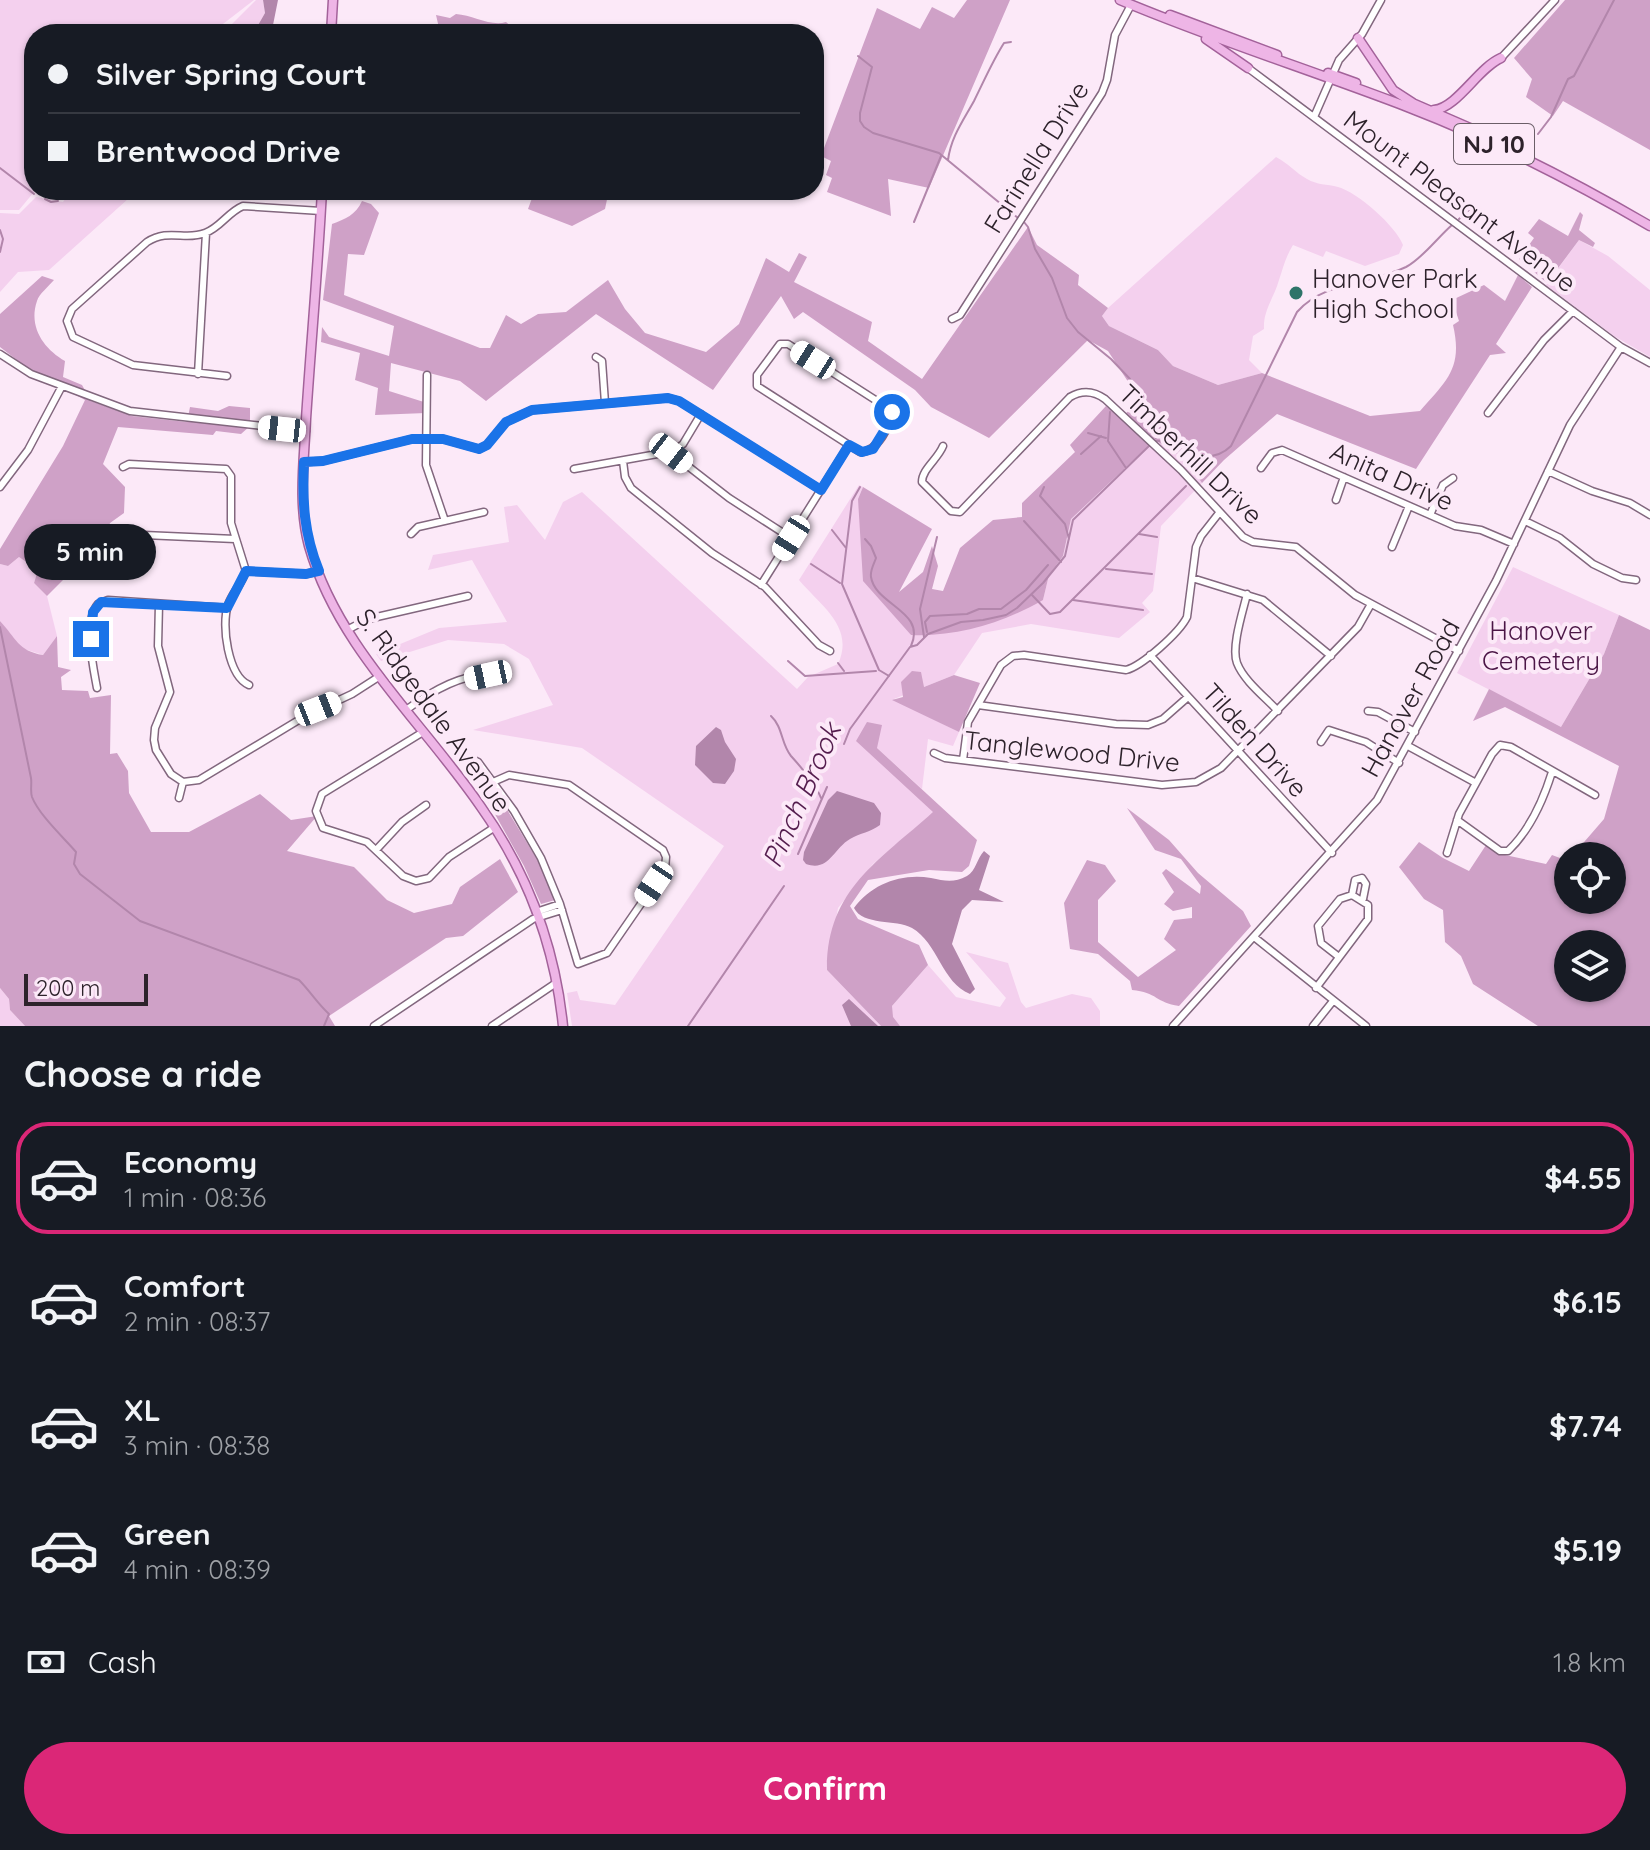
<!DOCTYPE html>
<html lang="en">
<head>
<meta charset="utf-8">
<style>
  body { margin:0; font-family:Quicksand,sans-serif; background:#20242c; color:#f1f3f6; height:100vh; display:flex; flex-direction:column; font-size:30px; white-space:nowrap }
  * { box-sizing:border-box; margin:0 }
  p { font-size:26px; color:#9ea1a6 }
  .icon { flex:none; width:44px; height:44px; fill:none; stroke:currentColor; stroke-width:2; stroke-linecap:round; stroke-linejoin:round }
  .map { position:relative; height:1026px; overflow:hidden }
  .details { display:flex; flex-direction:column; background:#171b24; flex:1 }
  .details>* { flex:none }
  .guide { position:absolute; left:24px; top:24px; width:800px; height:176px; border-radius:32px; box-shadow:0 2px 6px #0004; display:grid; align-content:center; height:176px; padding:0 24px; background:#171b24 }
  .tools { position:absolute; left:1554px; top:842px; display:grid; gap:16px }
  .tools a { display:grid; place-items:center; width:72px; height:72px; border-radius:50%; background:#171b24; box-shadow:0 2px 6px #0004; font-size:40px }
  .scale { position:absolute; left:24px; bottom:20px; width:124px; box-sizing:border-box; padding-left:8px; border:4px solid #2d222b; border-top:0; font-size:22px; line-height:28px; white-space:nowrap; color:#2d222b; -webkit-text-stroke:6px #fce9f8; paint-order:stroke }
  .end { position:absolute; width:36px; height:36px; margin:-18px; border:10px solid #1a73e8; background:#fff; box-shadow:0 0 0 4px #fff }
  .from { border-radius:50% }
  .bubble { position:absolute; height:56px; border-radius:28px; background:#171b24; box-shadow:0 2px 6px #0004; font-size:26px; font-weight:700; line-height:56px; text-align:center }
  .car { position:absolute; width:24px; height:48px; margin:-24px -12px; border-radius:10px; box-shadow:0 0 6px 2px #0007; background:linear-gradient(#fff 24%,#345 0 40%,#fff 0 76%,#345 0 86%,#fff 0) }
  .guide b { display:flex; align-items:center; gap:28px; height:76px; font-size:30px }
  .guide b+b { border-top:2px solid #363941 }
  .guide i { width:20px; height:20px; background:#f1f3f6 }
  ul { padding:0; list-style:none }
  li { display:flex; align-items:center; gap:24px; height:112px; margin:0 16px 12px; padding:0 8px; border:4px solid transparent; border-radius:32px }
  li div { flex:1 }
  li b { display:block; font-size:30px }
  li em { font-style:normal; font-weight:700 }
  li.current { border-color:#db2777 }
  li>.icon { width:72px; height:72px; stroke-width:1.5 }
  h2 { padding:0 24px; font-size:36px; line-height:96px }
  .pay { display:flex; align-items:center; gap:20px; height:88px; padding:0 24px; font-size:30px }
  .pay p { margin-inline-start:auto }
  .action { display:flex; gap:16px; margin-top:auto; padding:16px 24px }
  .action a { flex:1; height:92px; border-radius:48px; background:#db2777; color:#fff; font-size:32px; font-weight:700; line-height:92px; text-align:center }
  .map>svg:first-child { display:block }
  .green { fill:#f4d0ee }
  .forest { fill:#cfa1c7; fill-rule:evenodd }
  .water { fill:#b286ab }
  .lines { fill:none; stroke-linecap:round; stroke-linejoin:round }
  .stream { stroke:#b286ab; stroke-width:2 }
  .minor-casing { stroke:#82677e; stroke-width:9 }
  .major-casing { stroke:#a3629a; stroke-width:11 }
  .minor { stroke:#fff; stroke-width:6 }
  .major { stroke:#eeb5e6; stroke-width:8 }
  .route { stroke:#1a73e8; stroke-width:10 }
  .poi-dot { fill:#2e7469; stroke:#fce9f8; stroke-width:3 }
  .labels { text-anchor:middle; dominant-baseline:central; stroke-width:8; stroke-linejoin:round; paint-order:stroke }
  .shield { fill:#fce9f8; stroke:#6b5e68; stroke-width:2 }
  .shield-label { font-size:24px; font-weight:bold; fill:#2d222b }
  .street-label { font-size:26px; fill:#2d222b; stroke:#fce9f8 }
  .poi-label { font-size:26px; fill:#2d222b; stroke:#fce9f8; text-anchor:start }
  .park-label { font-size:26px; fill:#4b1546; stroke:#fce9f8 }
  .water-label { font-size:28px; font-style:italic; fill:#541d4e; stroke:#fce9f8 }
</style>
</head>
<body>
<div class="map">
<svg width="1650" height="1026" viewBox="0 0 1650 1026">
  <rect width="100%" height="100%" fill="#fce9f8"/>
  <path class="green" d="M0,0H254L210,34H34V190H64L59,199L34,192L19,210H0Z
    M256,0H263L265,13L253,34H222Z
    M1276,157C1288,163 1296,173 1307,179C1317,185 1327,184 1338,187C1357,192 1396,226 1403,245L1399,254L1365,266L1326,251L1323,257L1293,245C1286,256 1283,268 1279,280C1274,298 1263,310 1264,329L1253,336L1249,360L1262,373L1218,385L1173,366L1158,350L1109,326L1102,316L1108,308Z
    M71,190H138L49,270L18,272L0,292V213L19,214L36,197L63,202Z
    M1579,240L1608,256L1650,290V357L1614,336L1546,285Z
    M1155,440L1186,460L1202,483L1161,526L1153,591L1142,603L1150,612L1119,638L1031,624L982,633L954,675L894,699L959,732L953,746L928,739L922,789L877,748L856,740L934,812L873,864L838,908L827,970L881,1026H572L567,993L577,991L580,1000L615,1005L724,846L582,748L473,730L553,705L529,659L504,644L448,640L381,661L376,654L439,628L507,622L472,560L428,570L433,555L509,542L504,507L517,505L545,540L563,502L582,492L797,689L808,677L838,664C855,627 821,606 799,580L859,485L863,487L858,499L911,635L1043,600L1049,575L1063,556L1071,519Z
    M19,557L38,570L34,583L47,596L57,636L43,655L21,648L0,621V564L8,566Z
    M1513,567L1619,615L1604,654L1561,727L1457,673Z
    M966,952L1008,963L1021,1002L1026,1008L1072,994L1091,998L1100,1011V1026H900L892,1017V1006L928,965L956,997L1000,1007L1006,998Z
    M0,988L9,999L10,1010L25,1026H0Z"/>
  <path class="forest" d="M967,0H1010L929,188L888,179L891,216L827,192L832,178L826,175L831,161L821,156L877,8L920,29L932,7L954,18Z
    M1565,0H1650V150L1563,101L1553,116L1526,97L1532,79L1514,58Z
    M456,14C473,15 491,27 506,22L520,34H471L448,25L439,28L436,15L450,18Z
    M535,190H609L605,209L572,226L528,209Z
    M362,201L371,204L379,213L364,255L348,254L344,295L480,348H490L506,315L521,324L538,314L566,312L608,280L625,309L645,333L706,352L739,324L766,258L789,272L799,253L807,257L794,282L872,322L868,341L922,379L1028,227L1037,245L1079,275L1078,285L1108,308L1102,316L1109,326L1158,350L1173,366L1218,385L1262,373L1370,416L1420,411C1447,380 1463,368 1453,325L1459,321L1452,300L1484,285L1505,301L1518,275L1532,287L1496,344L1506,353L1490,355L1416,469L1277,414L1224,460L1202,483L1186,460L1155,440L1071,519L1063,556L1049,575L1043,600C1003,623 957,637 911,635L863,581L858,499L863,487L932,529L899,592L923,572L932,546L938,566L932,589L943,591L960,548L993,520L1022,517V503L1075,452L1070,445L1106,406L1121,418L1140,400L1108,351L1088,340L989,438L931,407L915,390L803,312L794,319L781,296L713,390L596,314L486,401L460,381L391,363L389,391L427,403L426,413L375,415L378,388L355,380L360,353L321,342L322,327L329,337L389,356L394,326L323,300L332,224C345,219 356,215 362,201Z
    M1580,212L1583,215L1579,230L1595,243L1593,247L1579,240L1547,283L1519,259L1534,238L1528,233L1539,219L1568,236Z
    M42,276L54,280C49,286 39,294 37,301C28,327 44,349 65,361L63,377L82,385L91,401L132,416L187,422L190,407L218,411L229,406L250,408V426L241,434L216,431L213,435L118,427L103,464L125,487L124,513L110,523L94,570H73L47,596L34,583L38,570L19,557L8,566L0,564V549L63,446L85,400L26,367L0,347V314Z
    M1619,615L1650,630V1026H1538L1473,984L1461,956L1445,942L1443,910L1424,899L1399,867L1419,842L1443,858L1469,871L1488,842L1505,855L1546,864L1552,855L1568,861V900H1612V856H1572L1604,819L1619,766L1505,707L1473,721L1489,689L1561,727L1604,654ZM1568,944H1612V988H1568Z
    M0,621C16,638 18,651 43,655L57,636L58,667L71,670L61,677L62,690L88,691L90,698L111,695L110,754L117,753L128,771L129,793L151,832H189L260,794L291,820L317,816L287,851L354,867L387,900L414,913L452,904L460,887L500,859L518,892L463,936L446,938L329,1016L335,1026H25L10,1010L9,999L0,988Z
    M912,671L921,672L924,687L954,675L980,683L959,732L892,700L903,697L901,682Z
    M867,722L882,725L877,748L977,840L969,866L962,872L929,870L868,880L850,906L858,919L919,945L928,965L892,1006L893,1017L900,1026H881L827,970C826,890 880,860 933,812L856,741Z
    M497,793L538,861L555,900L541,904L524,866L487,800Z
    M1127,808L1169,840L1198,873L1243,911L1251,926L1179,1006C1156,1003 1157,992 1132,990L1130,981L1098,954L1070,949L1064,903L1087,860L1105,865L1116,881L1098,900V942L1138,977L1176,950L1164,939L1174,920L1192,918V907L1173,911L1164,904L1174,892L1162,873L1166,869L1200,894L1201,886L1181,859L1155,850Z"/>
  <path class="water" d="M263,0H278L273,25L266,34H253L265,13Z
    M716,727L721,730L725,742L736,759L734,771L725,784L713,783L695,765L696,746Z
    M837,791L874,803L881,813L880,825C871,832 860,833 850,839C833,849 829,872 806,864L803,860L804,852L828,800Z
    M984,851L990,856L979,890L1004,902L972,900L962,910L952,944L975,989L970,994C942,983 938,943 912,928C896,919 863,926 854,908C872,884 901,873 931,878C945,881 954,883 967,876C976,871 977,858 984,851Z
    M849,999L878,1026H851L842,1005Z"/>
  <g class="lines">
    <path class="stream" d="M858,56L872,67L860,113V121L864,127L873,133L939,153L1018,218
      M1538,134L1551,117L1568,79L1574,76L1614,0
      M948,160C951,137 963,121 974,101C984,81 992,62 1004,43L1011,42
      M0,168L34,194
      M45,199L51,202L58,201
      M1459,219L1471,208
      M914,222L941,156
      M1024,222L1028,227L1035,249L1052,278L1067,318L1078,332L1111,359L1130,379L1145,405L1156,438
      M0,230L3,239L0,252
      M1110,412L1108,441L1126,468
      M1088,433L1106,438
      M1155,441C1163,440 1165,444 1173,448C1192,457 1215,462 1231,446L1297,312C1324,281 1371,284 1406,267C1423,258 1437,238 1452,225
      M1081,454L1101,436
      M860,487L852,501L842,584L879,670L889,676
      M1044,487L1040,496L1065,524L1069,539
      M1024,521L1061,562
      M832,530L846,548
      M1139,534L1157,537
      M865,539L871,546L876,558C874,564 870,570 871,577C875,605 927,611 911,646
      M811,564L840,583
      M1106,569L1152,574
      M1032,595L1050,614L1060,612L1186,486
      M1073,600L1143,610
      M0,627L31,778C32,784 30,791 32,797C39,815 64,838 76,852L74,864L80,874L140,921L299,980C310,991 317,1003 329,1014L324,1026
      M927,632L925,622L930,616L967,614L979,609H1001L1026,590L1048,565
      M924,637L920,609L937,537
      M788,661L805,676L876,671
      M838,663L844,671
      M771,716C783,727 781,744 791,756C801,767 815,783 821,798
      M844,744L850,729L910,647L917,645L928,634L961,622L983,620L1006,615L1017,608L1043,583L1065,556L1073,520L1150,445
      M798,854L827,787
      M688,1026L784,886"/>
    <defs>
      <path id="minor" d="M1501,58L1555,0
        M1248,68L1621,347L1650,363
        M1314,117L1339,60L1362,34L1381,0
        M952,319L960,315L1102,93L1107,80L1115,35L1131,5
        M780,344H788L891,410C893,424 876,453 860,452L757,386V375Z
        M0,354L31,374L130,411L306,431
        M596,357L602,361L605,403
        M198,374L206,233
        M427,375L426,465L445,521
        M227,376L133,365L73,337L67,321L72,309L147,242C169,228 185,241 205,233C220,228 228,212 243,206L321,211
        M1488,413L1544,340L1573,311
        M943,446C938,459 922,469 922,482L951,511L960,512L1070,397C1082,390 1094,391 1105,399L1181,470L1243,537L1253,542L1296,547L1355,595L1459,651
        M671,453L729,498L791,538
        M623,461L625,477L631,488L712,553L765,587L819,645L830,651
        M304,462L323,461L412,439H443L479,449L487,445L506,422L532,410L668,398L679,401L821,490
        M123,467L129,464L226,469L231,476V523L246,571L306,574L319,571
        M1261,468L1272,453L1282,450L1455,526L1481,530L1514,544
        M574,469L674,451L683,444L701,414
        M1548,471L1592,491L1630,503L1650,515
        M0,487L28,450L62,386
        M1336,500L1344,477
        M1430,515L1443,485L1453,478
        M1525,521L1560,538L1593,564L1622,578L1636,580
        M121,534L235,539
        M411,534L418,527L484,512
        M1392,547L1409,506
        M246,571C242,584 232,593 228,605C221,625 228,676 249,685
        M1192,578L1263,600L1331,656
        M761,585L849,445
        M1247,594C1243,611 1231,647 1237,663C1244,681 1265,697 1278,711
        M159,604L158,646L170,692L155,728L154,740L156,750L171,774L183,782
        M347,630L368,619L468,596
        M1150,655L1332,853
        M97,688C93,666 83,622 98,604L108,600L227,608
        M978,705L1116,724L1148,725L1163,719L1188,697
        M406,710C429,693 466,669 496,677
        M1368,711L1378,712L1415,732
        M423,732L322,794L316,811L323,828L367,842L403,876L416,881L429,878L449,857L495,827
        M1321,742L1329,730L1366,742L1399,763
        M1408,746L1476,783
        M934,753L945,758L1162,785L1196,782L1221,768L1358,627L1371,604
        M468,757L478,762L514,811L541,858L560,904L578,964L607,953L665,869L666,857L663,850L569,785L509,775L493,782
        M963,760L968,722L1001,665L1013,656L1024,655L1126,670C1142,666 1179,633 1187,617L1196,547L1201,536L1219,513
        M183,782L199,780L307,715L352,694L380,676
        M179,798L183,782
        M1457,820L1500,851H1508C1530,830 1543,801 1552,772
        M376,850L402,822L426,805
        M1447,853L1459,814L1492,754L1500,745L1511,747L1595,795
        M1352,895L1355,880L1362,878L1366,884L1363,899
        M536,912L560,904
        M1254,937L1366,1026
        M1316,988L1368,919V905L1352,895L1340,899L1318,926L1321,943L1339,957
        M374,1026L533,919L562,910
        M492,1026L556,983
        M1173,1026L1377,800L1496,581L1570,425L1621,347
        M1313,1026L1333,1001"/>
      <path id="major" d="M1120,0C1215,40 1314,71 1410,108C1493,140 1573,181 1650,226
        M1170,15L1277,55
        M331,34L333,0
        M1358,38L1393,90L1413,103
        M1206,39L1248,68
        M1328,73L1356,83
        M1410,102L1486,135
        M1434,110C1457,108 1478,68 1501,58
        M322,190C318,267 311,343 306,419C304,462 298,505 309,546C338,648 423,722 481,807C527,872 555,947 563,1026"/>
    </defs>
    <use href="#minor" class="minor-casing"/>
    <use href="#major" class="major-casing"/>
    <use href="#minor" class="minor"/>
    <use href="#major" class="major"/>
  </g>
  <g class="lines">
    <path class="route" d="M91,639L93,612L101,602L227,608L246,571L306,574L319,571C304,534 302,501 304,462L323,461L412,439H443L479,449L487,445L506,422L532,410L668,398L679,401L821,490L849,445L862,452L873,449L892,418V412"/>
  </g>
  <circle class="poi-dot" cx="1296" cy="293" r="8"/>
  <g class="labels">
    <rect class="shield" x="1454" y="124" width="80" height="40" rx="6"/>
    <g class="shield-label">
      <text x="1494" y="144">NJ 10</text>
    </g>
    <g class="street-label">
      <text transform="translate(1036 157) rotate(-58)">Farinella Drive</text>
      <text transform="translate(1460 201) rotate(37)">Mount Pleasant Avenue</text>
      <text transform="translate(1191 454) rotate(44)">Timberhill Drive</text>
      <text transform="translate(1392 476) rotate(24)">Anita Drive</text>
      <text transform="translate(1410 698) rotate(-61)">Hanover Road</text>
      <text transform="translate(434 710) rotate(54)">S. Ridgedale Avenue</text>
      <text transform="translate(1255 740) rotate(48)">Tilden Drive</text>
      <text transform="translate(1072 751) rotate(6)">Tanglewood Drive</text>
    </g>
    <g class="poi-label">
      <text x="1312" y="278">Hanover Park<tspan x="1312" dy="30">High School</tspan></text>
    </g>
    <g class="park-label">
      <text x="1541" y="630">Hanover<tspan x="1541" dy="30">Cemetery</tspan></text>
    </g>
    <g class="water-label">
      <text transform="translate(801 795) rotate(-66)">Pinch Brook</text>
    </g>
  </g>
</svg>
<div class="tools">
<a><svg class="icon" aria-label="locate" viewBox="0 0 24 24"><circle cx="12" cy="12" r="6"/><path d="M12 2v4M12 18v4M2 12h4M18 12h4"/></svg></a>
<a><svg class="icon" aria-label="layers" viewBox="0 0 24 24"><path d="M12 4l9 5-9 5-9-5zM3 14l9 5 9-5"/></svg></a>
</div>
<div class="scale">200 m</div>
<i class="end from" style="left:892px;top:412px"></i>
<i class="end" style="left:91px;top:639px"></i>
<div class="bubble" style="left:24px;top:524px;width:132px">5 min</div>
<i class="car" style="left:813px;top:360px;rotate:302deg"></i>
<i class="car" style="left:282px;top:429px;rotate:276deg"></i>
<i class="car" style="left:671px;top:453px;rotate:128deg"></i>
<i class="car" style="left:791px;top:538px;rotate:212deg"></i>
<i class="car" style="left:488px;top:675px;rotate:258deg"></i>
<i class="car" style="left:318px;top:709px;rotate:68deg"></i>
<i class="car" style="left:654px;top:884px;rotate:214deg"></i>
<div class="guide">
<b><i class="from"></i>Silver Spring Court</b>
<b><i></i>Brentwood Drive</b>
</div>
</div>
<section class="details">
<h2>Choose a ride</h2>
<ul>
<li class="current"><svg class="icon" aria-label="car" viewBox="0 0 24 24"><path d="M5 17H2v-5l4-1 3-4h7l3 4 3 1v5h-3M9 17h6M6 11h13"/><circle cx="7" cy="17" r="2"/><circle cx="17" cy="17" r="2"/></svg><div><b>Economy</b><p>1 min · 08:36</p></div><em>$4.55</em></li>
<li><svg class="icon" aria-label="car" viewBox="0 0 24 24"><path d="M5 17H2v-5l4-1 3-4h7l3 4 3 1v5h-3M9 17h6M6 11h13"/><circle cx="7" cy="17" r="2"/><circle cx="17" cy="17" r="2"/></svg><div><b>Comfort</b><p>2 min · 08:37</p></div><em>$6.15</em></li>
<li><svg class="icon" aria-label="car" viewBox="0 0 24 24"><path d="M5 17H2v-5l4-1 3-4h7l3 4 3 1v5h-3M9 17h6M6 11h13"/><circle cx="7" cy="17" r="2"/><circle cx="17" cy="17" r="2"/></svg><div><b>XL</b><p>3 min · 08:38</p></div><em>$7.74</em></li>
<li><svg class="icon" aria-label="car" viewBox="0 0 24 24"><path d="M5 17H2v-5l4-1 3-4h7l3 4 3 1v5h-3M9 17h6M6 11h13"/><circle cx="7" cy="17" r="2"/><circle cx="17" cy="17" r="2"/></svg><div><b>Green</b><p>4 min · 08:39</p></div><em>$5.19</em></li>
</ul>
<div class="pay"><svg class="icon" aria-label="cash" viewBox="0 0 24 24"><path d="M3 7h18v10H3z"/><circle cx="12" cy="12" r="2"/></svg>Cash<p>1.8 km</p></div>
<div class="action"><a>Confirm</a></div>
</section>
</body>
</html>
